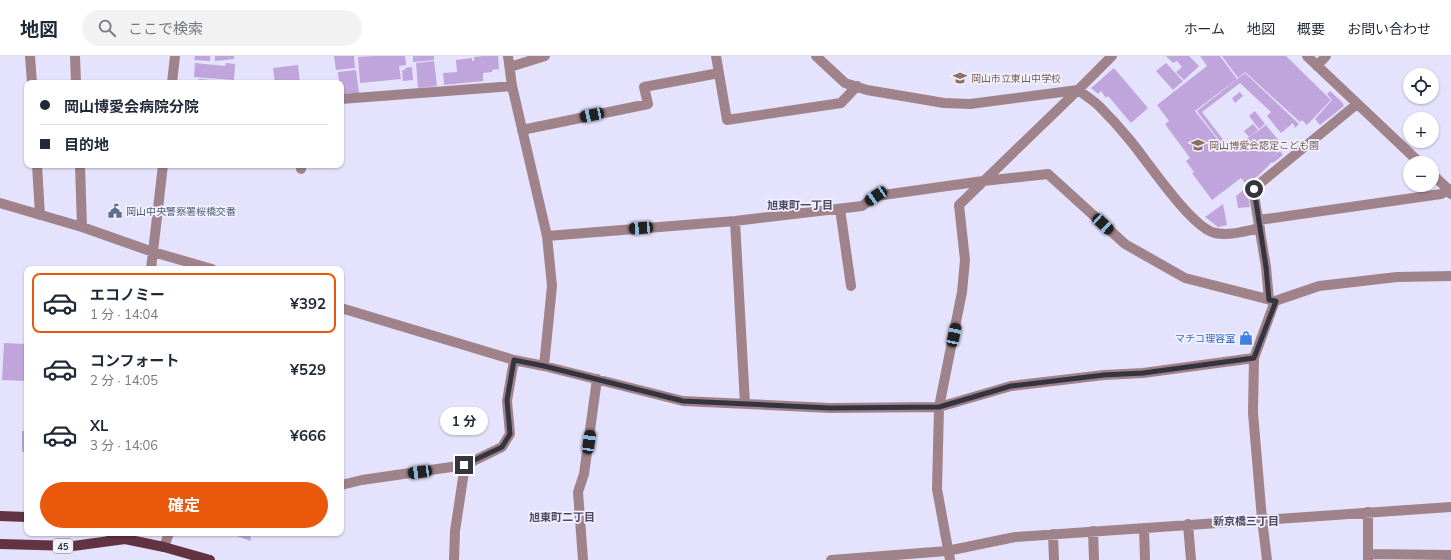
<!DOCTYPE html>
<html lang="ja">
<head>
<meta charset="utf-8">
<style>
  body { margin:0; font-family:Mulish,"Noto Sans JP",sans-serif; background:#f2f2f3; color:#1f2937; height:100vh; display:flex; flex-direction:column; font-size:15px; white-space:nowrap }
  * { box-sizing:border-box; margin:0 }
  p { font-size:13px; color:#747a83 }
  .icon { flex:none; width:22px; height:22px; fill:none; stroke:currentColor; stroke-width:2; stroke-linecap:round; stroke-linejoin:round }
  .map { position:relative; flex:1; overflow:hidden }
  .side { position:absolute; left:24px; top:210px; width:320px; height:270px; display:flex; flex-direction:column; background:#fff; border-radius:8px; box-shadow:0 1px 3px #0004 }
  .side>* { flex:none }
  .guide { position:absolute; left:24px; top:24px; width:320px; height:88px; border-radius:8px; box-shadow:0 1px 3px #0004; display:grid; align-content:center; height:88px; padding:0 16px; background:#fff }
  .fabs { position:absolute; left:1403px; top:12px; display:grid; gap:8px }
  .fabs a { display:grid; place-items:center; width:36px; height:36px; border-radius:50%; background:#fff; box-shadow:0 1px 3px #0004; font-size:20px }
  .end { position:absolute; width:18px; height:18px; margin:-9px; border:5px solid #363441; background:#fff; box-shadow:0 0 0 2px #fff }
  .from { border-radius:50% }
  .bubble { position:absolute; height:28px; border-radius:14px; background:#fff; box-shadow:0 1px 3px #0004; font-size:13px; font-weight:700; line-height:28px; text-align:center }
  .car { position:absolute; width:12px; height:24px; margin:-12px -6px; border-radius:5px; box-shadow:0 0 3px 1px #0007; background:linear-gradient(#222 24%,#8ab4d8 0 40%,#222 0 76%,#8ab4d8 0 86%,#222 0) }
  .guide b { display:flex; align-items:center; gap:14px; height:38px; font-size:15px }
  .guide b+b { border-top:1px solid #e0e1e3 }
  .guide i { width:10px; height:10px; background:#1f2937 }
  ul { padding:7px 0 0; list-style:none }
  li { display:flex; align-items:center; gap:12px; height:60px; margin:0 8px 6px; padding:0 8px; border:2px solid transparent; border-radius:8px }
  li div { flex:1 }
  li b { display:block; font-size:15px }
  li em { font-style:normal; font-weight:700 }
  li.selected { border-color:#ea580c }
  li>.icon { width:36px; height:36px; stroke-width:1.5 }
  .action { display:flex; gap:8px; margin-top:auto; padding:8px 16px }
  .action a { flex:1; height:46px; border-radius:24px; background:#ea580c; color:#fff; font-size:16px; font-weight:700; line-height:46px; text-align:center }
  header { display:flex; align-items:center; gap:24px; box-sizing:border-box; height:56px; padding:0 20px; background:#fff; border-bottom:1px solid #e0e1e3 }
  header strong { font-size:19px }
  nav { display:flex; gap:22px; margin-inline-start:auto; font-size:14px }
  .search { width:280px; height:36px; background:#f2f2f3; display:flex; align-items:center; gap:10px; box-sizing:border-box; padding:0 14px; border-radius:22px; color:#747a83; font-size:15px }
  .map>svg:first-child { display:block }
  .building { fill:#c0a5dc }
  .lines { fill:none; stroke-linecap:round; stroke-linejoin:round }
  .minor { stroke:#a0838a; stroke-width:10 }
  .major { stroke:#623342; stroke-width:10 }
  .route { stroke:#363441; stroke-width:5 }
  .labels { text-anchor:middle; dominant-baseline:central; stroke-width:3.5; stroke-linejoin:round; paint-order:stroke }
  .shield { fill:#f2f1fe; stroke:#6e6d7a; stroke-width:1 }
  .shield-label { font-size:9px; font-weight:bold; fill:#363441 }
  .education-label { font-size:10px; fill:#785e54; stroke:#f2f1fe; text-anchor:start }
  .service-label { font-size:10px; fill:#4e5e75; stroke:#f2f1fe; text-anchor:start }
  .shop-label { font-size:10px; fill:#366cbe; stroke:#f2f1fe; text-anchor:end }
  .neighbourhood-label { font-size:11px; font-weight:bold; fill:#4c4864; stroke:#f2f1fe }
</style>
</head>
<body>
<header>
<strong>地図</strong>
<div class="search"><svg class="icon" aria-label="search" viewBox="0 0 24 24"><circle cx="10" cy="10" r="6"/><path d="M15 15l6 6"/></svg>ここで検索</div>
<nav><a>ホーム</a><a>地図</a><a>概要</a><a>お問い合わせ</a></nav>
</header>
<div class="map">
<svg width="1451" height="504" viewBox="0 0 1451 504">
  <rect width="100%" height="100%" fill="#e5e2fd"/>
  <path class="building" d="M195,0H210V5L194,4Z
    M215,0H234V3L215,5Z
    M334,0H354L355,12L336,14Z
    M374,0H405L406,9L399,10L401,23L360,27L358,1Z
    M413,0H434V4L413,6Z
    M483,0H498L499,13L492,14V16L483,17V25L444,29L443,17L457,16L456,4L472,2V5H474V1Z
    M1166,0H1189L1199,10L1184,24L1176,16L1182,11L1177,5L1173,7Z
    M1200,0H1220L1237,23L1195,55L1225,93L1238,83L1241,87L1266,69L1284,91L1269,103L1280,95L1283,99L1273,107L1272,106L1259,119L1246,128L1241,122L1212,144L1192,117L1194,116L1186,105L1190,102L1165,68L1169,65L1157,49L1207,10Z
    M1222,0H1286L1331,44L1307,69L1302,64L1300,66L1245,16L1238,22Z
    M434,5L437,30L418,32L416,7Z
    M195,7L225,10L226,7L235,8L234,24L194,21Z
    M1166,7L1183,25L1173,34L1156,15Z
    M298,9L300,27H275L273,12Z
    M412,11L413,24L403,25L402,14H405V12Z
    M1114,12L1148,52L1131,67L1108,40L1106,42L1101,35L1098,38L1091,32Z
    M356,14L359,37L341,38V27H339L338,16Z
    M1245,17L1299,68L1295,72L1293,67L1281,77L1267,60L1271,56L1240,27L1202,56L1228,90L1225,92L1197,55Z
    M199,23L236,26V27H198Z
    M1330,35L1342,46L1344,50L1320,69L1315,63L1332,44L1327,38Z
    M1240,36L1243,40L1235,47L1232,42Z
    M1255,55L1265,68L1259,73L1249,60Z
    M1253,68L1258,74L1249,81L1244,75Z
    M1247,131L1250,151L1238,152L1236,140Z
    M1223,148L1227,169L1218,171L1205,161Z
    M4,287L27,288V325L2,324Z
    M22,375H27V396H22Z
    M228,477H250L251,485Z"/>
  <g class="lines">
    <path class="minor" d="M30,0L32,27
      M75,0L76,27
      M508,0L512,30L547,180L552,230L544,310
      M716,0L727,64L841,47L857,30
      M816,0L845,27L867,34L944,47L970,48L1078,34C1086,40 1094,45 1100,51C1110,61 1120,72 1129,83C1146,103 1191,172 1215,177C1229,180 1247,175 1260,172
      M1307,0L1420,107
      M1317,10L1326,0
      M510,11L545,0
      M172,27L175,0
      M341,43L512,30
      M522,74L648,48L644,31L719,17
      M37,109L40,159
      M80,109L82,171
      M301,113L302,109
      M1432,118L1449,134L1451,138
      M0,147L82,171L153,196L212,213
      M840,153L851,230
      M1259,164L1441,138L1451,133
      M735,165L745,348
      M547,180L735,165L862,150L876,140L983,125L1048,118L1125,188L1185,222L1275,245L1319,230L1397,221L1451,220
      M151,213L163,109
      M1269,244L1266,211L1253,133L1357,48
      M341,252L514,304L544,310L683,345L830,352L939,351L1011,330L1104,319L1143,317L1254,302
      M341,429L362,424L465,409L502,391L510,378L507,345L514,304
      M1368,456V504
      M1188,468L1191,504
      M1144,472L1145,504
      M1093,475L1094,504
      M1053,478L1054,504
      M164,491L169,477
      M1368,498L1451,499
      M454,504L455,475L465,409
      M583,504L578,436L584,418L597,323
      M831,504L947,495L1015,481L1451,451
      M950,504L937,433L939,351L962,236L965,204L959,149L1078,34L1112,0
      M1267,504L1262,463L1253,357L1254,302L1275,245"/>
    <path class="major" d="M0,460L27,461
      M110,477L125,483L164,491L210,504
      M0,488L73,490L125,483"/>
  </g>
  <g class="lines">
    <path class="route" d="M464,409L502,391L510,378L507,344L514,304L544,310L683,345L830,352L939,351L1011,330L1104,319L1143,317L1254,302L1276,245L1269,244L1266,211L1254,133"/>
  </g>
  <defs>
    <symbol id="school-bare" viewBox="-9 -9 18 18"><path d="M0-5L7-2L0 1L-7-2ZM-4 1L0 2.5L4 1V4Q0 6-4 4Z" fill="#8d6e63" stroke="#f2f1fe" stroke-width="2.5" paint-order="stroke"/></symbol>
    <symbol id="civic-bare" viewBox="-9 -9 18 18"><path d="M-.6-6.5H3V-4.5H.6V-3L4-1V1h2V6H-6V1h2V-1L-.6-3ZM-1.2 2.5V6h2.4V2.5Z" fill="#5c6f8a" stroke="#f2f1fe" stroke-width="2.5" paint-order="stroke"/></symbol>
    <symbol id="shop-bare" viewBox="-9 -9 18 18"><path d="M-5-2.5h2.3a2.7 3.5 0 0 1 5.4 0H5L5.5 6h-11ZM-1.5-2.5h3a1.5 2.3 0 0 0-3 0Z" fill="#3f7fe0" stroke="#f2f1fe" stroke-width="2.5" paint-order="stroke"/></symbol>
  </defs>
  <g fill-rule="evenodd">
    <use href="#school-bare" x="950" y="12" width="20" height="20"/>
    <use href="#school-bare" x="1188" y="79" width="20" height="20"/>
    <use href="#civic-bare" x="105" y="145" width="20" height="20"/>
    <use href="#shop-bare" x="1236" y="272" width="20" height="20"/>
  </g>
  <g class="labels">
    <rect class="shield" x="53" y="483" width="20" height="14" rx="3"/>
    <g class="shield-label">
      <text x="63" y="490">45</text>
    </g>
    <g class="education-label">
      <text x="971" y="22">岡山市立東山中学校</text>
      <text x="1209" y="89">岡山博愛会認定こども園</text>
    </g>
    <g class="service-label">
      <text x="126" y="155">岡山中央警察署桜橋交番</text>
    </g>
    <g class="shop-label">
      <text x="1235" y="282">マチコ理容室</text>
    </g>
    <g class="neighbourhood-label">
      <text x="800" y="149">旭東町一丁目</text>
      <text x="562" y="461">旭東町二丁目</text>
      <text x="1246" y="465">新京橋三丁目</text>
    </g>
  </g>
</svg>
<div class="fabs">
<a><svg class="icon" aria-label="locate" viewBox="0 0 24 24"><circle cx="12" cy="12" r="6"/><path d="M12 2v4M12 18v4M2 12h4M18 12h4"/></svg></a>
<a>+</a>
<a>−</a>
</div>
<i class="end from" style="left:1254px;top:133px"></i>
<i class="end" style="left:464px;top:409px"></i>
<div class="bubble" style="left:440px;top:351px;width:48px">1 分</div>
<i class="car" style="left:592px;top:59px;rotate:258deg"></i>
<i class="car" style="left:876px;top:140px;rotate:236deg"></i>
<i class="car" style="left:1103px;top:168px;rotate:133deg"></i>
<i class="car" style="left:641px;top:172px;rotate:266deg"></i>
<i class="car" style="left:954px;top:279px;rotate:12deg"></i>
<i class="car" style="left:589px;top:386px;rotate:8deg"></i>
<i class="car" style="left:420px;top:416px;rotate:262deg"></i>
<div class="guide">
<b><i class="from"></i>岡山博愛会病院分院</b>
<b><i></i>目的地</b>
</div>
<section class="side">
<ul>
<li class="selected"><svg class="icon" aria-label="car" viewBox="0 0 24 24"><path d="M5 17H2v-5l4-1 3-4h7l3 4 3 1v5h-3M9 17h6M6 11h13"/><circle cx="7" cy="17" r="2"/><circle cx="17" cy="17" r="2"/></svg><div><b>エコノミー</b><p>1 分 · 14:04</p></div><em>¥392</em></li>
<li><svg class="icon" aria-label="car" viewBox="0 0 24 24"><path d="M5 17H2v-5l4-1 3-4h7l3 4 3 1v5h-3M9 17h6M6 11h13"/><circle cx="7" cy="17" r="2"/><circle cx="17" cy="17" r="2"/></svg><div><b>コンフォート</b><p>2 分 · 14:05</p></div><em>¥529</em></li>
<li><svg class="icon" aria-label="car" viewBox="0 0 24 24"><path d="M5 17H2v-5l4-1 3-4h7l3 4 3 1v5h-3M9 17h6M6 11h13"/><circle cx="7" cy="17" r="2"/><circle cx="17" cy="17" r="2"/></svg><div><b>XL</b><p>3 分 · 14:06</p></div><em>¥666</em></li>
</ul>
<div class="action"><a>確定</a></div>
</section>
</div>
</body>
</html>
